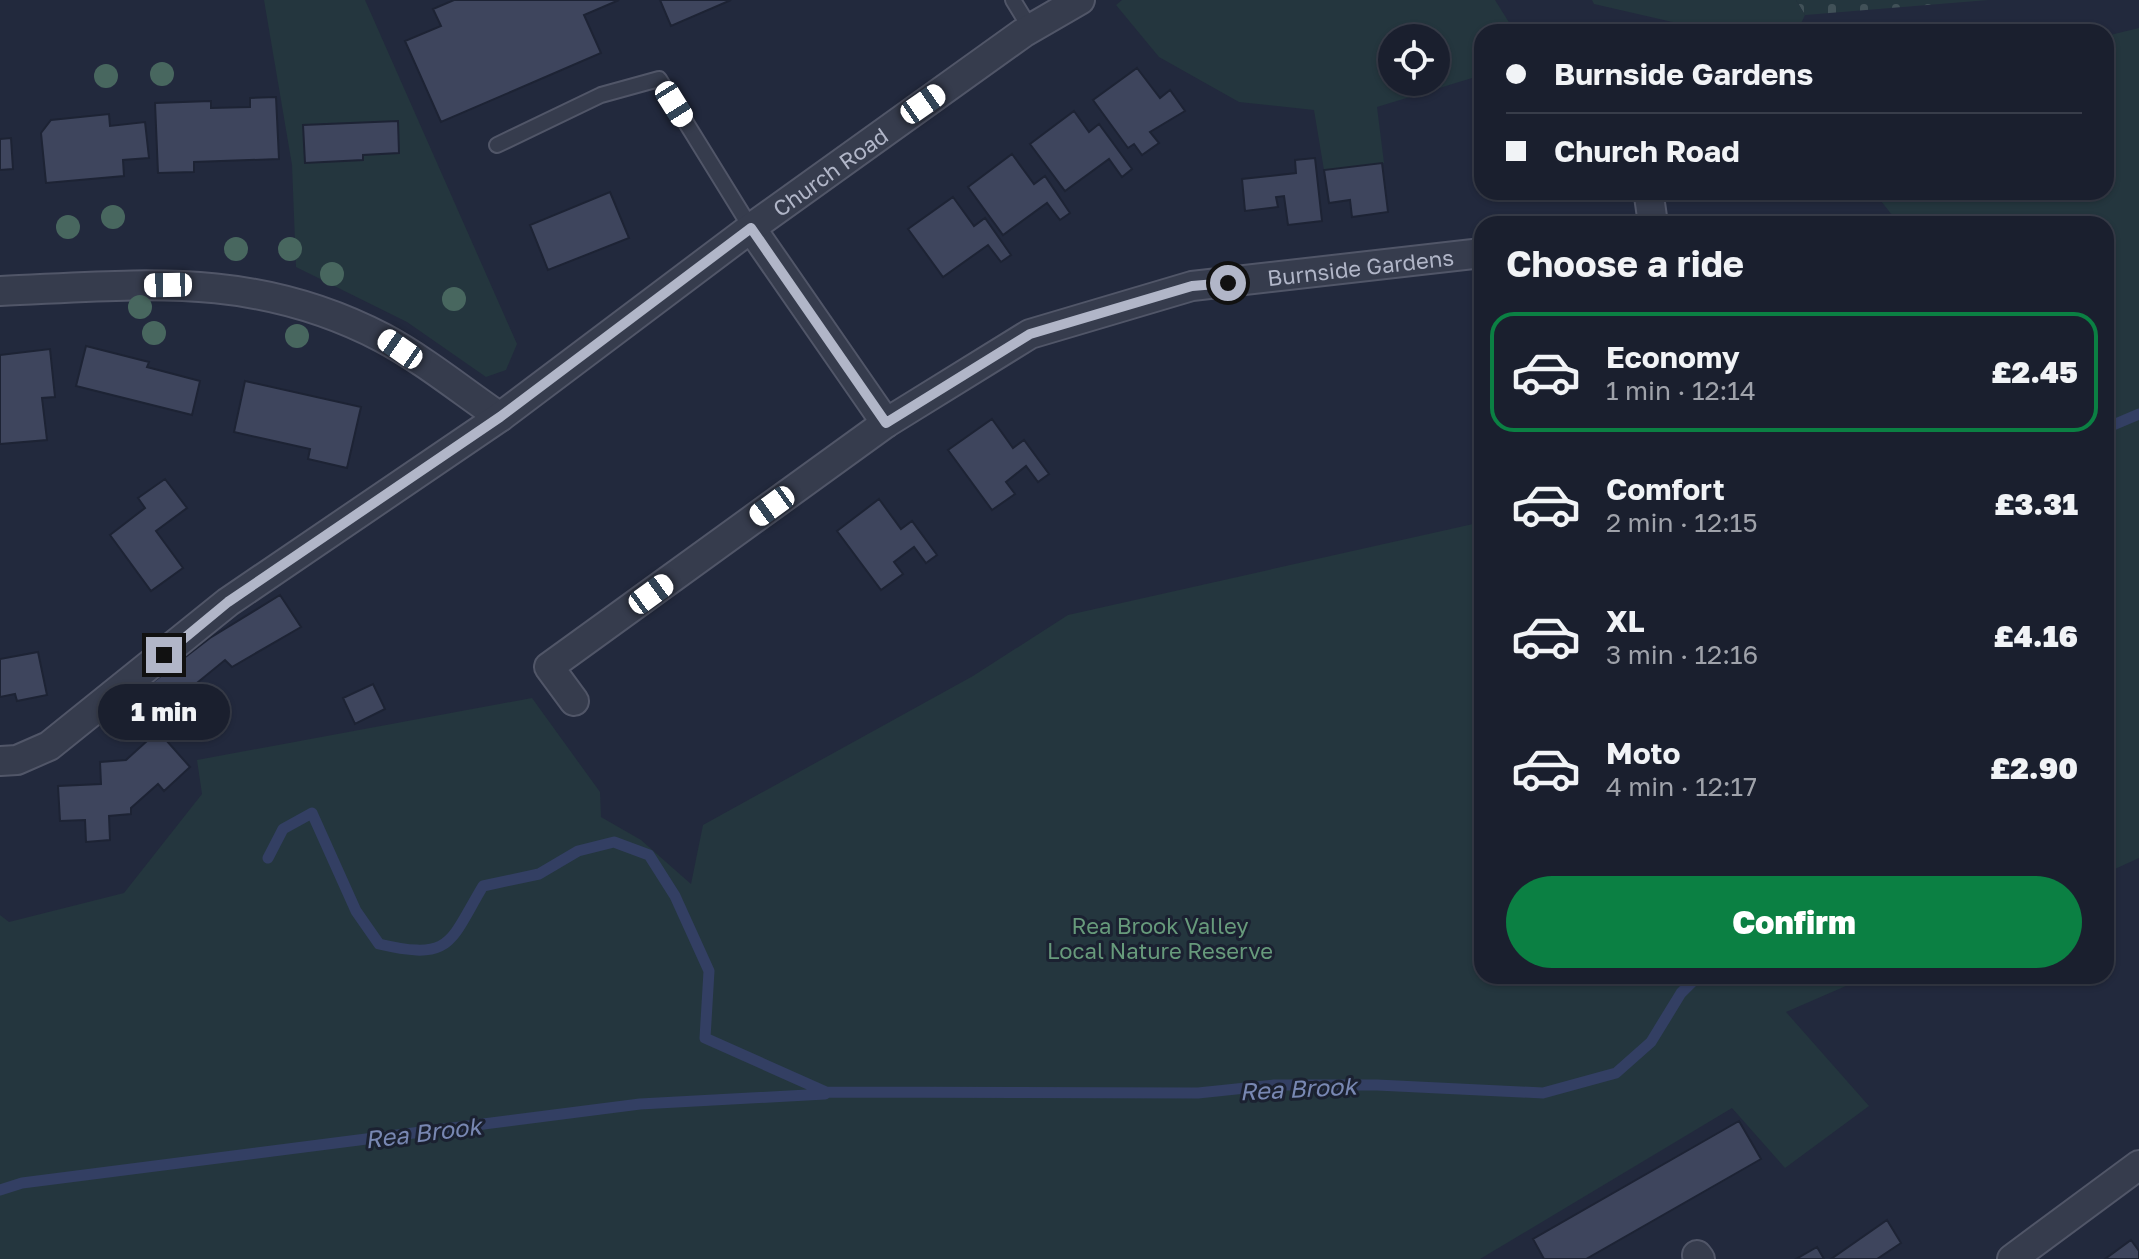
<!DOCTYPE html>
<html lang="en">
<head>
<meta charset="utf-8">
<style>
  body { margin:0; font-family:"Golos Text",sans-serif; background:#232736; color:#f1f3f6; height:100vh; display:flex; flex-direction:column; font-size:30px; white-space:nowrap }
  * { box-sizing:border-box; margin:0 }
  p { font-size:26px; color:#9fa2aa }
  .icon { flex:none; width:44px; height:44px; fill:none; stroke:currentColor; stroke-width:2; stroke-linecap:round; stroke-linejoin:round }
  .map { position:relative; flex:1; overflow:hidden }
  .side { position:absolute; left:1474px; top:216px; width:640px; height:768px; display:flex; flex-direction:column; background:#1a1f2e; border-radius:24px; box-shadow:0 2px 6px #0004,0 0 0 2px #383d4a }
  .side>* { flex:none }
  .hud { position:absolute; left:1474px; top:24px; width:640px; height:176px; border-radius:24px; box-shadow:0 2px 6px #0004,0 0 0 2px #383d4a; display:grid; align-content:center; height:176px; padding:0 32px; background:#1a1f2e }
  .fabs { position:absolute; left:1378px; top:24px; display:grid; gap:16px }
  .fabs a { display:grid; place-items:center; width:72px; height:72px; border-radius:50%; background:#1a1f2e; box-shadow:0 2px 6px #0004,0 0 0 2px #383d4a; font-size:40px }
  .end { position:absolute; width:36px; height:36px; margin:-18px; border:10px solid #b1b6c8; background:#111; box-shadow:0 0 0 4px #111 }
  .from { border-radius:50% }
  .bubble { position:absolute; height:56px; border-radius:28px; background:#1a1f2e; box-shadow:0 2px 6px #0004,0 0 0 2px #383d4a; font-size:26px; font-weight:800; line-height:56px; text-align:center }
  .car { position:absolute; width:24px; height:48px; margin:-24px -12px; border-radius:10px; box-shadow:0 0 6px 2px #0007; background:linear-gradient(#fff 24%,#345 0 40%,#fff 0 76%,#345 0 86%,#fff 0) }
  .hud b { display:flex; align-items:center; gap:28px; height:76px; font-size:30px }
  .hud b+b { border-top:2px solid #383d4a }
  .hud i { width:20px; height:20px; background:#f1f3f6 }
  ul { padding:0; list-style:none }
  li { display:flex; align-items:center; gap:24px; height:120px; margin:0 16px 12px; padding:0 16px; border:4px solid transparent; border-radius:24px }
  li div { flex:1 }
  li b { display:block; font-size:30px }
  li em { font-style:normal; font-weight:800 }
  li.current { border-color:#0b8043 }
  li>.icon { width:72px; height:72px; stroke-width:1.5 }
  h2 { padding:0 32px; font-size:36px; line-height:96px }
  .action { display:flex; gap:16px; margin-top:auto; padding:16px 32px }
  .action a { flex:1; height:92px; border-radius:48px; background:#0b8043; color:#fff; font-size:32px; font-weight:800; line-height:92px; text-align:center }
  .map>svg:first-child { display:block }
  .cemetery { fill:url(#cemetery-stones) }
  .green { fill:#24363e; fill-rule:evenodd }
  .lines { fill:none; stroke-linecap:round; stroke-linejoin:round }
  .stream { stroke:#333f63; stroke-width:11 }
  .building { fill:#3e455d; stroke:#1d2334; stroke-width:2 }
  .lane-casing { stroke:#515668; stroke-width:18 }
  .street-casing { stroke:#515668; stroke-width:32 }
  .lane { stroke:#363c4d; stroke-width:14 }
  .street { stroke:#363c4d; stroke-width:28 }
  .tree { fill:#48675f }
  .route { stroke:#b1b6c8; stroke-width:10 }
  .labels { text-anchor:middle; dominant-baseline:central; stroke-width:6; stroke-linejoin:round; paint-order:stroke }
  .street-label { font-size:22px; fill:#b1b6c8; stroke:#1b2131 }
  .park-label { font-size:22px; fill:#679a7b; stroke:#1b2131 }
  .water-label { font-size:24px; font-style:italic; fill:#7887b2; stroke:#1b2131 }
</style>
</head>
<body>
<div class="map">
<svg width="2139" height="1259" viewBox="0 0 2139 1259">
  <defs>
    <pattern id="cemetery-stones" width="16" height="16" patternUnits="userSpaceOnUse" patternTransform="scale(2)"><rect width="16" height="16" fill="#24363e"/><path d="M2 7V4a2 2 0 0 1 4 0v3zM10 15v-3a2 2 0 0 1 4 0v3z" fill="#415158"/></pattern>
  </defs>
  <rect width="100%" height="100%" fill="#22293d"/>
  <path class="cemetery" d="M1796,0H1988L1805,15Z"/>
  <path class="green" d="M264,0H365L517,344L506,370L486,377L407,322L296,267L292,165ZM398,121L399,153L363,155L362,160L305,163L303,126Z
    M1122,0H1495L1515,32H1482V75L1377,107L1384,163L1324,170L1314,110L1239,102L1159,57L1116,5ZM1392,38H1436V82H1392Z
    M1592,0H1796L1805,15L1797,32H1716L1594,4Z
    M2139,28V858L2106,873V224H1899L1874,192H2106V36Z
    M1482,522V976H1869L1786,1012L1869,1106L1785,1168L1732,1108L1480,1259H0V915L9,922L124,893L202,794L197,760L532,698L600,792L601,817L641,840L691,884L703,825L973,676L1068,615Z"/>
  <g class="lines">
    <path class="stream" d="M2106,428L2139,414
      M268,858L283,829L312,813L356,911L379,944C452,961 449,943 483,886L539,874L578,851L614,842L649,855L675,896L709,971L705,1038L826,1092L1198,1093L1274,1085H1377L1543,1093L1616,1073L1651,1042L1681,993L1698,976
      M0,1190L22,1183L640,1104L825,1094"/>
  </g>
  <path class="building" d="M454,0H619L584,15L601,53L441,122L405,41L441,26L433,9Z
    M660,0H731L671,26Z
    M1137,68L1160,98L1170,90L1185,111L1150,132L1159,143L1142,155L1134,144L1128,148L1093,100Z
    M276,97L279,159L194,162V172L158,173L155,103L211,101V108L250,107V98Z
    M1074,111L1089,132L1099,124L1132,169L1122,177L1109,159L1065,191L1030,144Z
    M109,114L110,126L145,122L149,158L123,160L124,176L46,183L41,133L51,120Z
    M398,121L399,153L363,155V160L305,163L303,125Z
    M11,138L13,169L0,170V139Z
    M1012,154L1034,184L1045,176L1070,213L1060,220L1047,203L1003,235L968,187Z
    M1315,158L1322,221L1288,225L1284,196L1276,197L1278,207L1245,211L1242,179L1296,173L1295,160Z
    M1382,163L1388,212L1352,217L1350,200L1329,203L1324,170Z
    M610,192L629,238L548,270L530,225Z
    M953,197L974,226L985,218L1011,255L1001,262L988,245L943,277L908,229Z
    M86,346L149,362L147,367L200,381L192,415L76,386Z
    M50,349L55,397L42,398L47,440L0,444V355Z
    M245,381L361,407L347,468L308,459L310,449L234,432Z
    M992,419L1013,448L1024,440L1049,474L1038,482L1026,466L1006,482L1015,494L992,510L948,450Z
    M165,479L187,508L156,531L183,568L151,591L110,535L145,508L138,498Z
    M879,499L901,529L912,521L937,555L926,563L914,547L894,562L903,574L881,590L837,531Z
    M280,595L301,627L232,667L225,660L170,705L153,682L210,638Z
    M38,652L47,695L17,701L15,694L0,697V659Z
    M373,684L385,709L355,724L343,698Z
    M158,731L190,767L164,791L158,784L131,808V814L109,816L110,840L86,842L85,820L60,821L58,786L101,784L100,762L126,760Z
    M1739,1121L1761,1159L1586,1259H1544L1533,1239Z
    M1887,1220L1901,1243L1877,1259H1831Z
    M2131,1240L2139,1251V1259H2105Z
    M1817,1247L1824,1259H1796Z"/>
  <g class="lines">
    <defs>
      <path id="lane" d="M1013,0L1030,28
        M497,145L601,95L659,79L751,228"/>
      <g id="street">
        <path d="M1649,196L1653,224"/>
        <path d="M751,228L886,423"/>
        <path d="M0,291C140,285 253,270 383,338C424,360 462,391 500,417"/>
        <path id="s1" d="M574,701L549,667L886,423L1030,334L1192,286L1482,253"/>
        <path id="s2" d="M0,761L17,760L49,746L228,602L500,417L751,228L1023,33L1080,0"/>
        <path d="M1697,1255L1700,1259"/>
        <path d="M2012,1259L2139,1165"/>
      </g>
    </defs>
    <use href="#lane" class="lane-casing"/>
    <use href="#street" class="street-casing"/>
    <use href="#lane" class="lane"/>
    <use href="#street" class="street"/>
  </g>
  <g class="tree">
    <circle cx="162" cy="74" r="12"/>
    <circle cx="106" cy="76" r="12"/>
    <circle cx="113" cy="217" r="12"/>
    <circle cx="68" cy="227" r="12"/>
    <circle cx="236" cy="249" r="12"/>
    <circle cx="290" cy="249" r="12"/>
    <circle cx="332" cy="274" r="12"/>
    <circle cx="454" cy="299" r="12"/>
    <circle cx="140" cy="307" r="12"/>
    <circle cx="154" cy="333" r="12"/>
    <circle cx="297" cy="336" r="12"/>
  </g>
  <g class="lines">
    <path class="route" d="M164,655L228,602L500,417L751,228L886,423L1030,334L1192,286L1228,283"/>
  </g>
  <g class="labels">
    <g class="street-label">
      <text stroke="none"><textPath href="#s2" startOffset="1022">Church Road</textPath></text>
      <text stroke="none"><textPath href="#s1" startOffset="966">Burnside Gardens</textPath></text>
    </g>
    <g class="park-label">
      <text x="1160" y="925">Rea Brook Valley<tspan x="1160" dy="25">Local Nature Reserve</tspan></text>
    </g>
    <g class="water-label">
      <text transform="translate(1298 1088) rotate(-3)">Rea Brook</text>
      <text transform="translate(423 1132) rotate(-7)">Rea Brook</text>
    </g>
  </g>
</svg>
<div class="fabs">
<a><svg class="icon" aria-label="locate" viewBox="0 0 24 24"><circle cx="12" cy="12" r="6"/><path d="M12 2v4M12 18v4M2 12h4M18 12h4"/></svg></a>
</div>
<i class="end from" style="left:1228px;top:283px"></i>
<i class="end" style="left:164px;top:655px"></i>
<div class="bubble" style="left:98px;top:684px;width:132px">1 min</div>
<i class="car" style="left:674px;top:104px;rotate:148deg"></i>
<i class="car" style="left:923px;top:104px;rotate:55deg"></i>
<i class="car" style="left:168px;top:285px;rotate:269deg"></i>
<i class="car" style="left:400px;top:349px;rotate:305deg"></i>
<i class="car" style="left:772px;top:506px;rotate:234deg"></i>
<i class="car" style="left:651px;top:594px;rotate:54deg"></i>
<div class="hud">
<b><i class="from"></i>Burnside Gardens</b>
<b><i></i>Church Road</b>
</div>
<section class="side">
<h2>Choose a ride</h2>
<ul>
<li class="current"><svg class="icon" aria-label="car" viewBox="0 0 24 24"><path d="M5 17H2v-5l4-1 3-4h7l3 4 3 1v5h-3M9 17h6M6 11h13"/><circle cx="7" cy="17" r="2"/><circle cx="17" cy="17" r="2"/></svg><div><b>Economy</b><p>1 min · 12:14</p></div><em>£2.45</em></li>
<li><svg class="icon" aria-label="car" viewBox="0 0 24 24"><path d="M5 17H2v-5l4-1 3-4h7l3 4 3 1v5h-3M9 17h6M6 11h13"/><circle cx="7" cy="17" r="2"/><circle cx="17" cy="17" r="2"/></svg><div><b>Comfort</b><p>2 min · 12:15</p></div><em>£3.31</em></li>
<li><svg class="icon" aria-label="car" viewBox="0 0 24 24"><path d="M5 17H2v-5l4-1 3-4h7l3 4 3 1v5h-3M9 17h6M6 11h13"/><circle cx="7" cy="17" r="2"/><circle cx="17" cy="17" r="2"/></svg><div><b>XL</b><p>3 min · 12:16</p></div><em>£4.16</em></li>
<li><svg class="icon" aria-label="car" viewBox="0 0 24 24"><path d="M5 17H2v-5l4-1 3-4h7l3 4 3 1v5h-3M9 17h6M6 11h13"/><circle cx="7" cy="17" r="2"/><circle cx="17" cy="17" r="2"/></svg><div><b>Moto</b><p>4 min · 12:17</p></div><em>£2.90</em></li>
</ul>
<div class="action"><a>Confirm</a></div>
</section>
</div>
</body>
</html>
